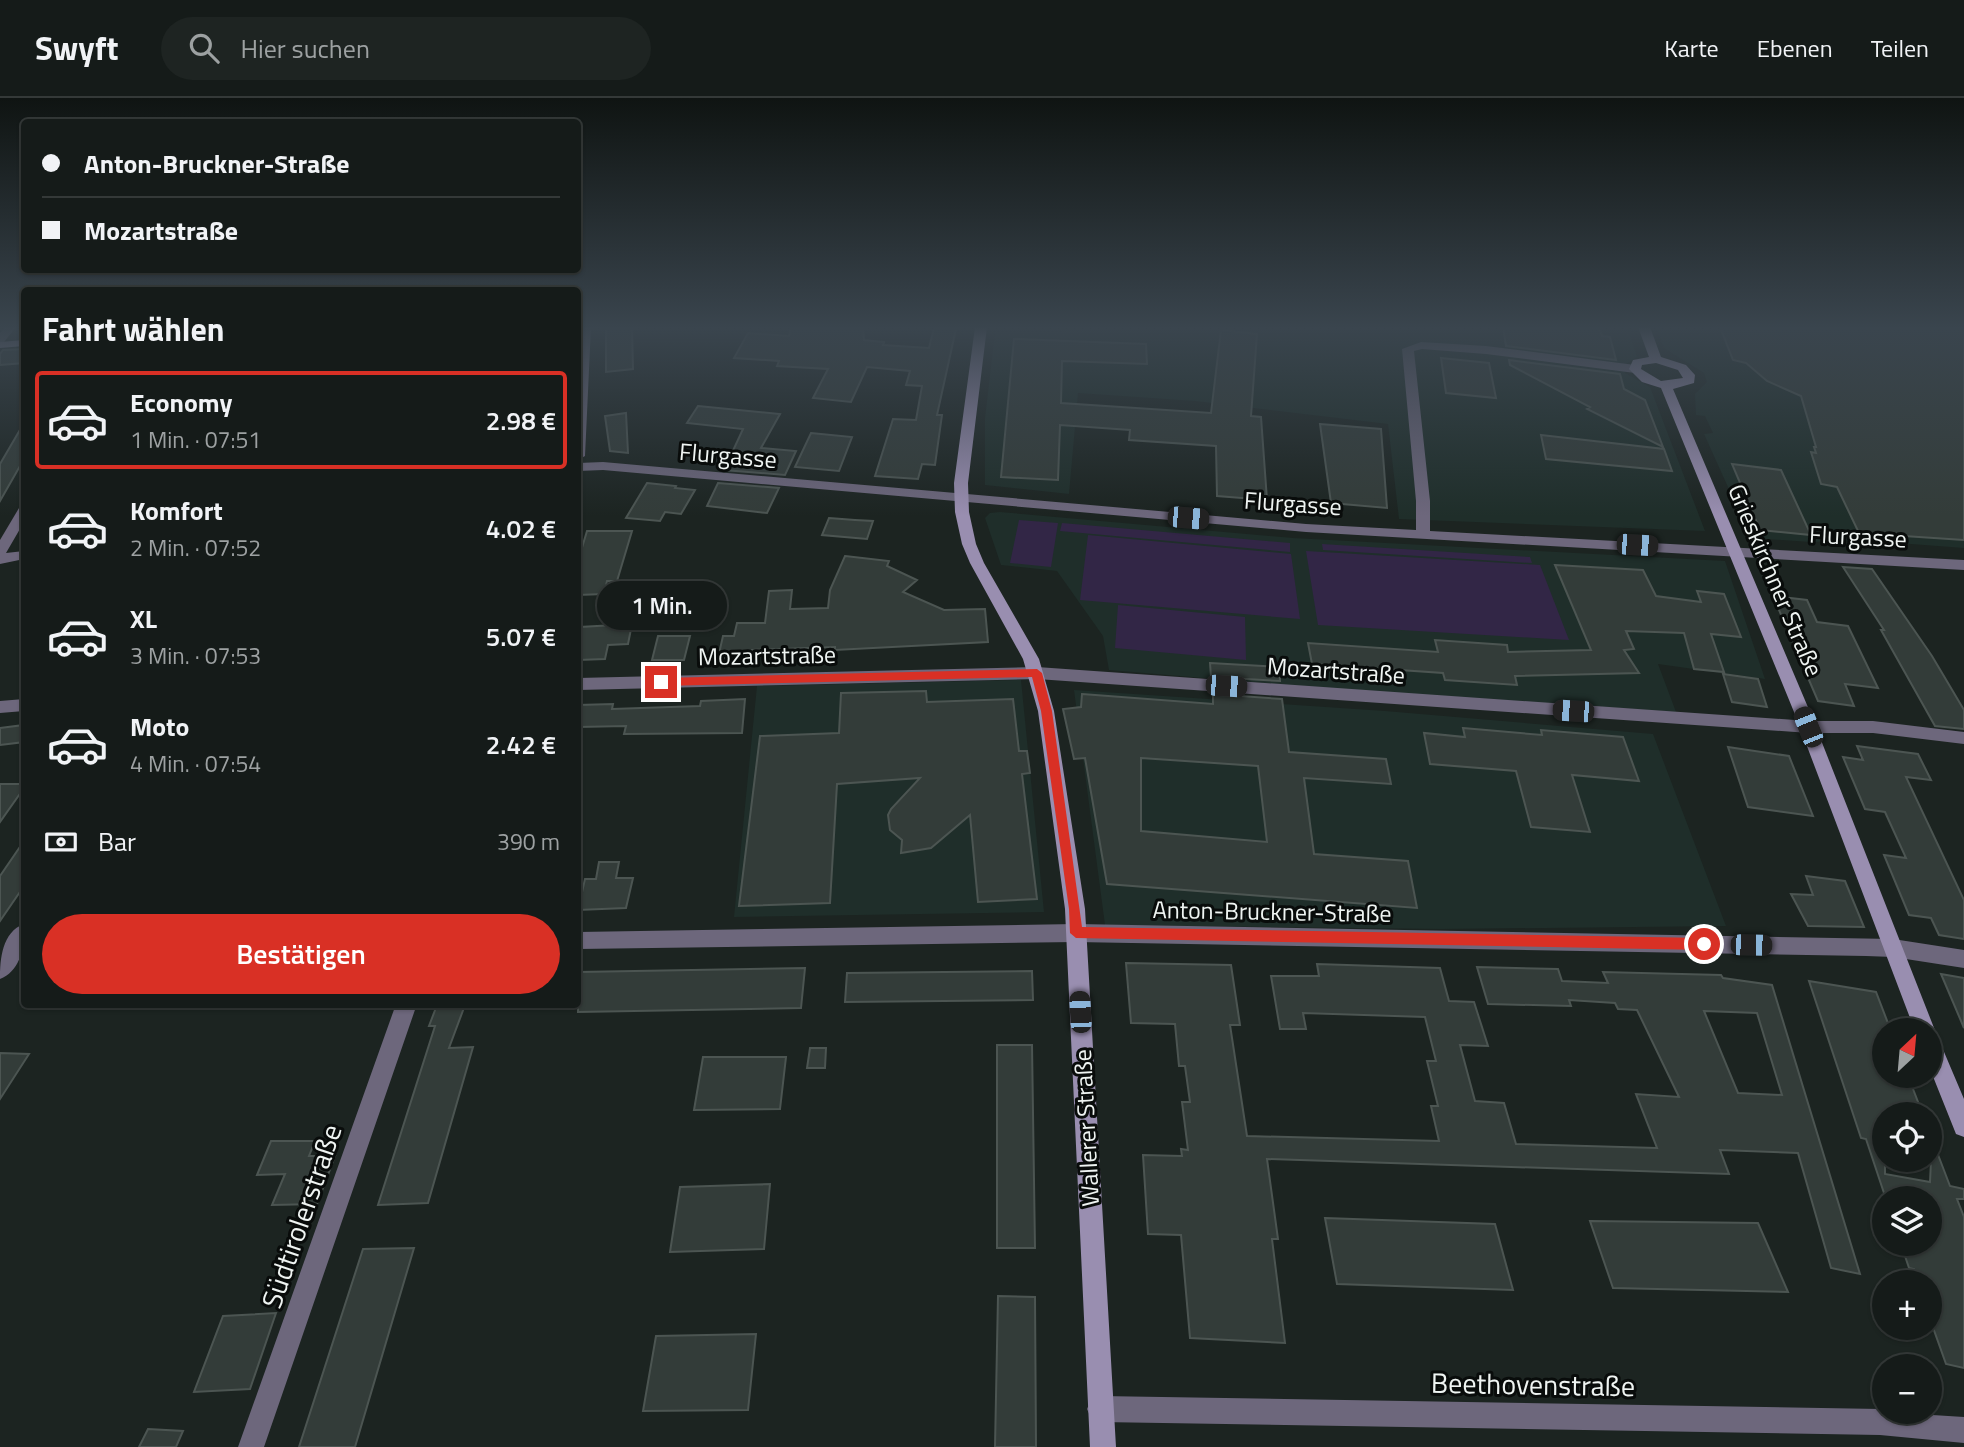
<!DOCTYPE html>
<html lang="de">
<head>
<meta charset="utf-8">
<style>
  body { margin:0; font-family:"Titillium Web",sans-serif; background:#1e2422; color:#f1f3f6; height:100vh; display:flex; flex-direction:column; font-size:26px; white-space:nowrap }
  * { box-sizing:border-box; margin:0 }
  p { font-size:23px; color:#9da1a2 }
  .icon { flex:none; width:38px; height:38px; fill:none; stroke:currentColor; stroke-width:2; stroke-linecap:round; stroke-linejoin:round }
  .map { position:relative; flex:1; overflow:hidden }
  .details { position:absolute; left:21px; top:189px; width:560px; height:721px; display:flex; flex-direction:column; background:#151b19; border-radius:7px; box-shadow:0 2px 5px #0004,0 0 0 2px #343938 }
  .details>* { flex:none }
  .banner { position:absolute; left:21px; top:21px; width:560px; height:154px; border-radius:7px; box-shadow:0 2px 5px #0004,0 0 0 2px #343938; display:grid; align-content:center; height:154px; padding:0 21px; background:#151b19 }
  .needle { width:46px; rotate:26deg }
  .tools { position:absolute; left:1872px; top:920px; display:grid; gap:14px }
  .tools a { display:grid; place-items:center; width:70px; height:70px; border-radius:50%; background:#151b19; box-shadow:0 2px 5px #0004,0 0 0 2px #343938; font-size:35px }
  .end { position:absolute; width:32px; height:32px; margin:-16px; border:9px solid #d93025; background:#fff; box-shadow:0 0 0 4px #fff }
  .from { border-radius:50% }
  .bubble { position:absolute; height:49px; border-radius:24px; background:#151b19; box-shadow:0 2px 5px #0004,0 0 0 2px #343938; font-size:23px; font-weight:600; line-height:49px; text-align:center }
  .car { position:absolute; width:21px; height:42px; margin:-21px -10px; border-radius:9px; box-shadow:0 0 5px 2px #0007; background:linear-gradient(#222 24%,#8ab4d8 0 40%,#222 0 76%,#8ab4d8 0 86%,#222 0) }
  .banner b { display:flex; align-items:center; gap:24px; height:66px; font-size:26px }
  .banner b+b { border-top:2px solid #343938 }
  .banner i { width:18px; height:18px; background:#f1f3f6 }
  ul { padding:0; list-style:none }
  li { display:flex; align-items:center; gap:21px; height:98px; margin:0 14px 10px; padding:0 7px; border:4px solid transparent; border-radius:7px }
  li div { flex:1 }
  li b { display:block; font-size:26px }
  li em { font-style:normal; font-weight:600 }
  li.selected { border-color:#d93025 }
  li>.icon { width:63px; height:63px; stroke-width:1.5 }
  h2 { padding:0 21px; font-size:32px; line-height:84px }
  .pay { display:flex; align-items:center; gap:18px; height:77px; padding:0 21px; font-size:26px }
  .pay p { margin-inline-start:auto }
  .button { display:flex; gap:14px; margin-top:auto; padding:14px 21px }
  .button a { flex:1; height:80px; border-radius:42px; background:#d93025; color:#fff; font-size:28px; font-weight:600; line-height:80px; text-align:center }
  header { display:flex; align-items:center; gap:42px; box-sizing:border-box; height:98px; padding:0 35px; background:#151b19; border-bottom:2px solid #343938 }
  header strong { font-size:33px }
  nav { display:flex; gap:38px; margin-inline-start:auto; font-size:24px }
  .search { width:490px; height:63px; background:#1e2422; display:flex; align-items:center; gap:18px; box-sizing:border-box; padding:0 24px; border-radius:38px; color:#9da1a2; font-size:26px }
  .map>svg:first-child { display:block }
  .built { fill:#1f2e2a }
  .green { fill:#322646 }
  .building { fill:#333c39; stroke:#4c5552; stroke-width:2; fill-rule:evenodd }
  .lines { fill:none; stroke-linecap:round; stroke-linejoin:round }
  .street { fill:#6d677c; fill-rule:evenodd }
  .secondary { fill:#998eb0; fill-rule:evenodd }
  .route { fill:#d93025 }
  .labels { text-anchor:middle; dominant-baseline:central; stroke-width:6; stroke-linejoin:round; paint-order:stroke }
  .street-label { font-size:24px; fill:#eff4f2; stroke:#090c0b }
  .near-street-label { font-size:28px; fill:#eff4f2; stroke:#090c0b }
</style>
</head>
<body>
<header>
<strong>Swyft</strong>
<div class="search"><svg class="icon" aria-label="search" viewBox="0 0 24 24"><circle cx="10" cy="10" r="6"/><path d="M15 15l6 6"/></svg>Hier suchen</div>
<nav><a>Karte</a><a>Ebenen</a><a>Teilen</a></nav>
</header>
<div class="map">
<svg width="1964" height="1349" viewBox="0 0 1964 1349">
  <rect width="100%" height="100%" fill="#1c2421"/>
  <path class="built" d="M1099,229H1627L1637,259L1623,268L1625,275L1650,289L1705,433L1399,421L1388,326L1195,303L1078,295L1069,396L985,387V320L995,234L1048,235Z
    M1657,229H1964V450L1858,442L1811,444L1751,440L1704,336L1713,335L1705,318L1696,317L1695,296L1707,284L1704,275L1664,250Z
    M1000,414L1293,440L1725,463L1765,581L1658,566L1676,614L1309,589L1109,572L1103,538L1057,473L1001,467L985,420L990,415Z
    M1021,582L1044,814L734,819L757,588Z
    M1074,592L1385,613L1653,636L1726,828L1441,831L1105,827Z"/>
  <path class="green" d="M1019,422L1058,425L1051,469L1010,465Z
    M1062,425L1290,445V454L1060,433Z
    M1088,437L1291,456L1300,521L1080,502Z
    M1322,446L1530,459L1532,465L1323,452Z
    M1306,453L1540,467L1569,542L1318,527Z
    M1118,507L1245,519L1246,562L1115,550Z"/>
  <path class="building" d="M606,229H632L633,271L606,274Z
    M791,229H863L864,242L884,244L883,247L929,250L934,230L956,231L937,317H942L935,367L922,366L918,381L875,378L893,321L916,322L922,288L906,287L910,273L867,269L851,304L813,300L828,271L777,268L779,263L734,260L748,235L789,238Z
    M1503,229H1599L1602,238L1610,239L1616,262L1506,248Z
    M1720,229L1964,231V442L1859,435L1837,389L1821,386L1811,354L1816,355L1814,349H1816L1801,298L1767,283L1746,265L1733,262Z
    M1221,232L1257,236L1251,318L1261,319L1267,402L1217,398L1216,348L1129,342L1130,332L1060,327L1058,382L1001,379L1014,241L1146,246L1147,266L1062,263L1061,305L1211,315Z
    M24,251V265L0,267V256L3,252Z
    M1441,260L1489,265L1496,300L1446,295Z
    M1509,262L1620,276L1624,291L1645,302L1663,349L1587,311L1590,309L1510,267Z
    M698,308L780,316L761,350L796,353L785,377L724,372L743,331L687,325Z
    M626,315L628,355L610,353L605,318Z
    M24,325V361L0,403V366Z
    M1320,326L1381,331L1387,410L1331,405Z
    M811,335L852,339L839,373L795,369Z
    M1541,337L1664,351L1672,373L1546,361Z
    M1732,366L1781,372L1811,437L1760,432Z
    M647,385L676,388L675,390L695,392L681,416L665,414L660,423L626,420Z
    M718,385L779,390L767,415L707,408Z
    M829,420L855,422L873,423L867,441L822,437Z
    M587,433H632L617,483H607L604,496L578,497V463Z
    M845,458L889,463L887,468L917,482L903,494L944,512L985,511L988,544L835,552V549L752,552L750,560H718L723,538H734L737,525H765L769,493L792,492L790,511L828,510L830,492Z
    M1555,467L1643,472L1656,498L1701,504L1697,493L1724,496L1741,539L1711,536L1724,574L1694,571L1684,535L1626,533L1634,551L1624,552L1639,575L1515,578L1517,587L1445,582L1443,575L1312,566L1308,545L1438,554L1435,542L1507,547L1508,554L1591,552Z
    M1843,469L1872,471L1932,558L1964,612V631L1935,628L1881,532H1884Z
    M1773,498L1807,502L1817,524L1848,528L1878,590L1845,586L1854,608L1818,603Z
    M632,526L628,546L608,547L605,561L578,562L580,529Z
    M658,538H690L684,562H652Z
    M1210,565L1279,569L1280,583L1211,579Z
    M1723,576L1758,581L1767,609L1732,604Z
    M926,593L927,604L1013,601L1019,653H1027L1030,675L1022,676L1037,801L978,804L970,717L931,750L901,755L902,742L890,732L888,717L891,711L920,680L837,686L830,805L739,808L760,638L839,635L841,595Z
    M1082,596L1213,606V596L1282,601L1289,654L1386,661L1391,686L1304,680L1314,756L1408,763L1417,810L1107,786L1085,660L1074,661L1063,611L1081,609ZM1141,660L1258,668L1267,744L1141,733Z
    M745,601L742,635L624,636L626,628L578,629V607L613,606L612,611L700,608L701,603Z
    M24,627V644L0,647V630Z
    M1463,630L1542,637L1541,632L1623,639L1639,683L1572,677L1590,734L1531,729L1516,673L1430,666L1424,635L1465,639Z
    M1857,648L1918,656L1931,682L1906,679L1964,802V841L1939,837L1931,820L1909,817L1884,757L1906,760L1885,714L1865,711L1843,659L1863,662Z
    M1728,649L1789,658L1813,718L1748,709Z
    M0,686H24V690L0,724Z
    M24,743V788L0,823V778Z
    M599,764H619L616,780H633L626,810L578,812L585,781H596Z
    M1806,778L1845,783L1864,829L1808,828L1791,796L1813,797Z
    M1126,865L1231,867L1240,927H1230L1247,1038L1439,1043L1431,1008H1438L1427,963H1436L1425,919L1303,915L1306,931H1280L1271,878H1319L1317,866L1440,870L1449,903L1474,904L1488,948L1460,947L1475,1003L1504,1005L1516,1046L1657,1050L1636,996L1679,999L1637,912L1618,911L1615,905L1569,902L1571,908L1488,906L1477,869L1558,871L1562,883L1608,885L1603,874L1721,877L1723,880L1772,887L1860,1176L1831,1170L1798,1055L1720,1052L1729,1076L1267,1061L1278,1141H1272L1285,1245L1190,1240L1181,1137L1148,1136L1143,1057L1182,1058L1181,1051L1188,1052L1182,1004H1190L1185,968H1179L1175,926L1131,925ZM1704,913L1757,915L1782,997L1738,995Z
    M805,870L801,910L578,914V874Z
    M1032,873L1033,902L845,904L847,875Z
    M1941,876L1964,880V930Z
    M1809,883L1876,894L1891,933H1885V978H1908L1923,1017H1885V1076L1930,1084L1932,1041L1950,1088L1964,1091V1101H1957L1964,1119V1270L1946,1266L1930,1221V1185H1918L1914,1171L1909,1170L1901,1146H1930V1101H1886L1866,1041L1861,1040Z
    M437,907H465L449,950L473,949L428,1105L378,1107L435,928H429Z
    M997,947H1032L1035,1150H997Z
    M810,950H826L825,970H807Z
    M0,955L29,956L0,1001Z
    M703,959H786L780,1011L694,1012Z
    M271,1043H315L309,1058H335L317,1106L272,1107L285,1076L257,1077Z
    M770,1086L764,1151L670,1154L680,1089Z
    M1325,1120L1495,1126L1513,1192L1337,1186Z
    M1590,1123L1758,1125L1788,1194L1613,1190Z
    M414,1150L355,1349H299L363,1151Z
    M998,1198L1035,1199L1036,1349H995Z
    M276,1215L250,1291L194,1294L223,1218Z
    M756,1236L748,1312L643,1313L656,1238Z
    M148,1331L183,1333L176,1349H139Z"/>
  <g class="lines">
    <path class="street" d="M5,229H16L4,244L0,245V235Z
      M579,229H591L585,358L578,362Z
      M1421,244L1486,248L1635,267L1641,271L1635,275L1486,256L1422,251L1414,253L1430,403V433L1964,462V472L1306,434L603,372L578,373V365L603,364L1306,426L1416,432V403L1402,251Z
      M24,409V424L6,455L24,453V461L0,466V442L19,410Z
      M1037,569L1809,623H1873L1964,634V646L1873,635H1809L1037,581L578,592V580Z
      M24,601V613L0,615V603Z
      M24,826C26,845 21,873 0,881C0,861 2,834 24,826Z
      M1076,826L1893,841L1964,852V870L1893,859L1866,858L1076,844L578,851V834Z
      M396,906H417L264,1349H238Z
      M1100,1298L1880,1311H1885V1314L1964,1319V1345L1880,1337L1100,1324L1091,1320L1087,1311L1091,1302Z"/>
    <path class="secondary" d="M975,229H987L968,385L969,414L976,446L984,465L1039,561L1054,613L1085,811L1116,1349H1090L1065,811L1038,613L1023,561L970,465L962,446L955,414L954,385Z
      M1638,229H1650L1661,259L1686,267L1695,277L1694,285L1673,291L1810,614L1936,935L1964,1001V1039L1956,1036L1930,971V933H1915L1794,614L1661,290L1642,284L1629,271L1633,262L1649,259ZM1656,265L1678,272L1683,280L1661,283L1641,271L1642,267Z
      M24,242V248L0,250V244Z"/>
  </g>
  <linearGradient id="sky" x2="0" y2="1"><stop stop-color="#0f1412"/><stop offset="0.55" stop-color="#3a454e"/><stop offset="1" stop-color="#3a454e" stop-opacity="0"/></linearGradient>
  <rect width="1964" height="418" fill="url(#sky)"/>
  <path class="route" d="M1037,571L1042,575L1052,613L1082,829L1704,840L1711,846L1704,852L1076,840L1070,835L1069,811L1041,613L1032,579L661,588L655,584L661,580Z"/>
  <g class="labels">
    <g class="street-label">
      <text transform="translate(728 357) rotate(5)">Flurgasse</text>
      <text transform="translate(1293 405) rotate(4)">Flurgasse</text>
      <text transform="translate(1858 438) rotate(3)">Flurgasse</text>
      <text transform="translate(1776 482) rotate(67)">Grieskirchner Straße</text>
      <text transform="translate(767 557) rotate(-1)">Mozartstraße</text>
      <text transform="translate(1336 572) rotate(4)">Mozartstraße</text>
      <text transform="translate(1272 813) rotate(1)">Anton-Bruckner-Straße</text>
      <text transform="translate(1086 1030) rotate(-93)">Wallerer Straße</text>
    </g>
    <g class="near-street-label">
      <text transform="translate(301 1118) rotate(-71)">Südtirolerstraße</text>
      <text transform="translate(1533 1286) rotate(1)">Beethovenstraße</text>
    </g>
  </g>
</svg>
<div class="tools">
<a><svg class="needle" viewBox="-14 -14 28 28"><path d="M0-13l5 13h-10z" fill="#e53935"/><path d="M0 13l5-13h-10z" fill="#9da1a2"/></svg></a>
<a><svg class="icon" aria-label="locate" viewBox="0 0 24 24"><circle cx="12" cy="12" r="6"/><path d="M12 2v4M12 18v4M2 12h4M18 12h4"/></svg></a>
<a><svg class="icon" aria-label="layers" viewBox="0 0 24 24"><path d="M12 4l9 5-9 5-9-5zM3 14l9 5 9-5"/></svg></a>
<a>+</a>
<a>−</a>
</div>
<i class="end from" style="left:1704px;top:846px"></i>
<i class="end" style="left:661px;top:584px"></i>
<div class="bubble" style="left:597px;top:483px;width:130px">1 Min.</div>
<i class="car" style="left:1188px;top:420px;rotate:95deg"></i>
<i class="car" style="left:1637px;top:447px;rotate:93deg"></i>
<i class="car" style="left:1226px;top:588px;rotate:94deg"></i>
<i class="car" style="left:1573px;top:613px;rotate:274deg"></i>
<i class="car" style="left:1808px;top:629px;rotate:338deg"></i>
<i class="car" style="left:1751px;top:847px;rotate:91deg"></i>
<i class="car" style="left:1080px;top:914px;rotate:357deg"></i>
<div class="banner">
<b><i class="from"></i>Anton-Bruckner-Straße</b>
<b><i></i>Mozartstraße</b>
</div>
<section class="details">
<h2>Fahrt wählen</h2>
<ul>
<li class="selected"><svg class="icon" aria-label="car" viewBox="0 0 24 24"><path d="M5 17H2v-5l4-1 3-4h7l3 4 3 1v5h-3M9 17h6M6 11h13"/><circle cx="7" cy="17" r="2"/><circle cx="17" cy="17" r="2"/></svg><div><b>Economy</b><p>1 Min. · 07:51</p></div><em>2.98 €</em></li>
<li><svg class="icon" aria-label="car" viewBox="0 0 24 24"><path d="M5 17H2v-5l4-1 3-4h7l3 4 3 1v5h-3M9 17h6M6 11h13"/><circle cx="7" cy="17" r="2"/><circle cx="17" cy="17" r="2"/></svg><div><b>Komfort</b><p>2 Min. · 07:52</p></div><em>4.02 €</em></li>
<li><svg class="icon" aria-label="car" viewBox="0 0 24 24"><path d="M5 17H2v-5l4-1 3-4h7l3 4 3 1v5h-3M9 17h6M6 11h13"/><circle cx="7" cy="17" r="2"/><circle cx="17" cy="17" r="2"/></svg><div><b>XL</b><p>3 Min. · 07:53</p></div><em>5.07 €</em></li>
<li><svg class="icon" aria-label="car" viewBox="0 0 24 24"><path d="M5 17H2v-5l4-1 3-4h7l3 4 3 1v5h-3M9 17h6M6 11h13"/><circle cx="7" cy="17" r="2"/><circle cx="17" cy="17" r="2"/></svg><div><b>Moto</b><p>4 Min. · 07:54</p></div><em>2.42 €</em></li>
</ul>
<div class="pay"><svg class="icon" aria-label="cash" viewBox="0 0 24 24"><path d="M3 7h18v10H3z"/><circle cx="12" cy="12" r="2"/></svg>Bar<p>390 m</p></div>
<div class="button"><a>Bestätigen</a></div>
</section>
</div>
</body>
</html>
